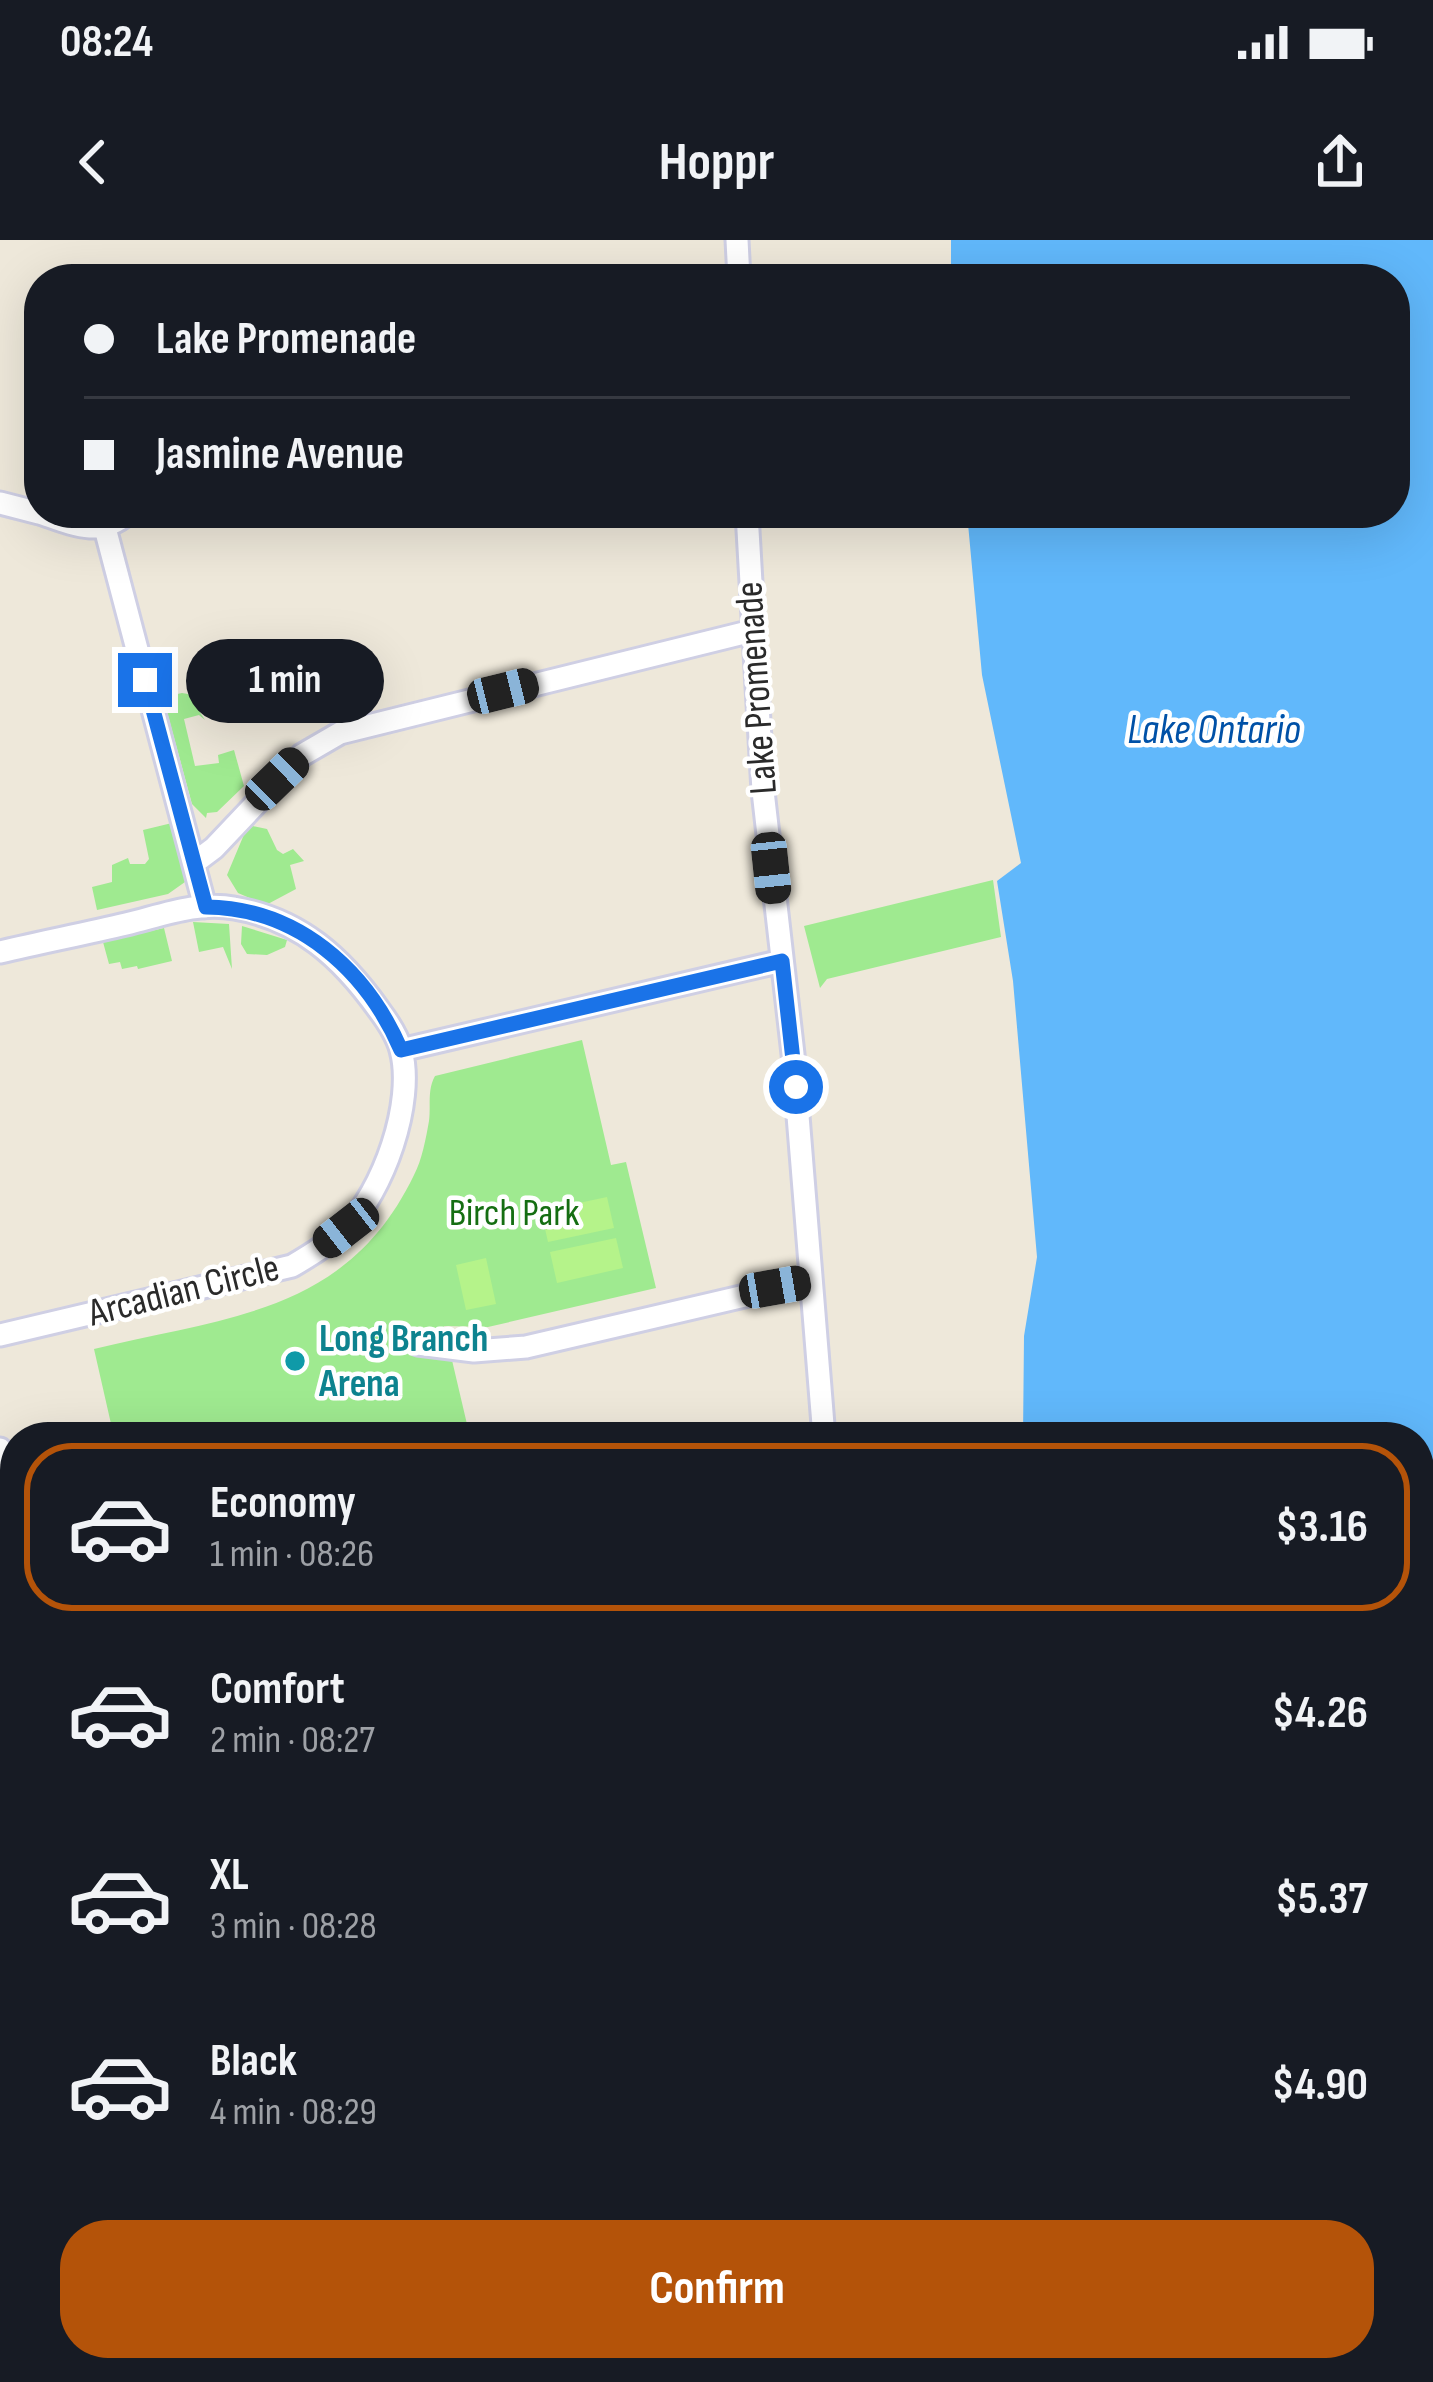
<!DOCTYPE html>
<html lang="en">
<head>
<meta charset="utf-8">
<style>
  body { margin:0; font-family:"Sofia Sans Condensed",sans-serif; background:#20242c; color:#f1f3f6; height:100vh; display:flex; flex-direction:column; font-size:45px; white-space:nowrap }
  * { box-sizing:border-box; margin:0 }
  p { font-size:39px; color:#9ea1a6 }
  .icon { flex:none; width:66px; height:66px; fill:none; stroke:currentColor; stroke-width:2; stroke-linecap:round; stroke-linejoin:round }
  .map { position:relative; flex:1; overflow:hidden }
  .panel { position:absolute; left:0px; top:1182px; width:1434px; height:960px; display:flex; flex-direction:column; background:#171b24; border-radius:48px 48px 0 0; box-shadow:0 12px 48px #0002 }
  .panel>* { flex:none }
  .top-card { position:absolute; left:24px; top:24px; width:1386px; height:264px; border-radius:48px; box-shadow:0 12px 48px #0002; display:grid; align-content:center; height:264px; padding:0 60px; background:#171b24 }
  .end { position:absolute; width:54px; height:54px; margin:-27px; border:15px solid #1a73e8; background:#fff; box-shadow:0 0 0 6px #fff }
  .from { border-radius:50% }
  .bubble { position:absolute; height:84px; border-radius:42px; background:#171b24; box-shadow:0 12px 48px #0002; font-size:39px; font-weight:700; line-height:84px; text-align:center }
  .car { position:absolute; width:36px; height:72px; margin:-36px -18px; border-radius:15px; box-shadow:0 0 9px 3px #0007; background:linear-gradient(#222 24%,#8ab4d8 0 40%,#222 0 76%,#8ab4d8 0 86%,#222 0) }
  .top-card b { display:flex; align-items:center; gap:42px; height:114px; font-size:45px }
  .top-card b+b { border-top:3px solid #363941 }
  .top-card i { width:30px; height:30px; background:#f1f3f6 }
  ul { padding:21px 0 0; list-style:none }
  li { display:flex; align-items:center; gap:36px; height:168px; margin:0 24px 18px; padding:0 36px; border:6px solid transparent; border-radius:48px }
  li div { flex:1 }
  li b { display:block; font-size:45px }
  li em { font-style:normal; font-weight:700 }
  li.current { border-color:#b45309 }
  li>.icon { width:108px; height:108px; stroke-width:1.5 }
  .cta { display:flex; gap:24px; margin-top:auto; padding:24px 60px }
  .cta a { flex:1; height:138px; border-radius:48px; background:#b45309; color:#fff; font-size:48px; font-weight:700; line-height:138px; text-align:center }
  .status { display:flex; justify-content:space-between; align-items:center; height:84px; padding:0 60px; background:#171b24; direction:ltr }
  .status svg { height:33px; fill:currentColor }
  header { display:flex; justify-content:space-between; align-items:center; height:156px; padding:0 60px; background:#171b24; font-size:54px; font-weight:700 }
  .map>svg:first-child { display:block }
  .green { fill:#9fea90 }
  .pitch { fill:#b5f38a }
  .water { fill:#61b8fb }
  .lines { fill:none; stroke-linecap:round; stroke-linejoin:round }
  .minor-casing { stroke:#cfcfe4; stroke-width:27 }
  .minor { stroke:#fff; stroke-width:21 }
  .route { stroke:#1a73e8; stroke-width:15 }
  .culture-dot { fill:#0f9aa8; stroke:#fff; stroke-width:4.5 }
  .labels { text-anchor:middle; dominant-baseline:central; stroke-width:9; stroke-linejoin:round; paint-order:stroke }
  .street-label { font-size:39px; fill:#2a2a2a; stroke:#fff }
  .park-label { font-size:39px; fill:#156e12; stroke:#fff }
  .culture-label { font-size:39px; font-weight:bold; fill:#0d838f; stroke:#fff; text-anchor:start }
  .water-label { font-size:42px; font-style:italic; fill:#0051a7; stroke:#fff }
</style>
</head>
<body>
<div class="status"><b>08:24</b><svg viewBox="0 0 49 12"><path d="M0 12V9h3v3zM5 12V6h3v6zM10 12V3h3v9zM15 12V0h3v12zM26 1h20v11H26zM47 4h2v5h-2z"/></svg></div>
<header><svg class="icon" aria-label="back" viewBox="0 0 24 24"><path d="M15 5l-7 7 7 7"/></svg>Hoppr<svg class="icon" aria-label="share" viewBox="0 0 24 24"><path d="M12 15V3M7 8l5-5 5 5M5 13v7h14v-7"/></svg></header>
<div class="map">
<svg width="1433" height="2142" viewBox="0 0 1433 2142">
  <rect width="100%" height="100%" fill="#eee8da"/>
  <path class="green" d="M182,453L188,454L205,480L199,475L184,479L195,526L219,523L218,515L234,510L244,546L217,572L207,573L206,578L192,564L163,457Z
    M172,583L185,642L168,654L97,670L92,647L112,642V625L128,618L130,624H145L149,619L143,590Z
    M248,585L267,589L277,610L283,614L293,609L304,621L290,625L296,649L266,665L238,653L227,635Z
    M993,640L1001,697L827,739L820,748L804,686Z
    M193,682L229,684L232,729L223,707L199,712Z
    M242,686L287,700L285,707L267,715L247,714L241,704Z
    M164,688L172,721L138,729L137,726L122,729L120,722L109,724L103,702Z
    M582,800L611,925L626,922L656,1048L488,1087L444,1086L470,1197H114L94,1109C228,1076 347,1074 414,935C422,920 426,898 429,881C431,866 427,850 435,836Z
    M1419,1652L1433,1663V2050L1420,2053Z"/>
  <path class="pitch" d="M607,957L614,988L548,1002L541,971Z
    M616,998L623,1028L557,1043L550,1012Z
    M486,1018L496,1064L466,1070L456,1025Z"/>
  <path class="water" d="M951,0H1433V1663L1419,1652V1197H1023L1024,1096L1037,1017L1013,741L997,641L1021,623L982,435L967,273H1395V39H951Z
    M1433,2050V2142H1299L1297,2127H1419V2053Z"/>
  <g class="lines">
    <defs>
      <path id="minor" d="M737,0L739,39
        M0,263L39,273
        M40,273C72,284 99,298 128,273
        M747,273L763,551L793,814L824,1197
        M105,288L205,667
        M194,623L214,608L302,515L340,493L752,391
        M0,712C42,702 84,694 126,684C160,676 198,661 234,668C300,679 342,718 379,770C388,782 397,795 401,810C415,862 383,952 345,989C330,1003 311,1015 292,1026L0,1095
        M401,810L782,721
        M418,1104L474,1111L526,1107L809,1041
        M0,1209L15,1274
        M0,1699L15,1703
        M0,2075L15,2071
        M322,2127L325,2142
        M620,2127L623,2142
        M1248,2142L1253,2127"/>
    </defs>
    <use href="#minor" class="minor-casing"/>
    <use href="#minor" class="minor"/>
  </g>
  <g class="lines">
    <path class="route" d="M145,440L206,667C297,668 366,729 401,810L782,721L796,847"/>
  </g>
  <circle class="culture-dot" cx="295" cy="1121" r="12"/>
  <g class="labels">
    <g class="street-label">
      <text transform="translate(757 448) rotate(-94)">Lake Promenade</text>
      <text transform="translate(184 1051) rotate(-14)">Arcadian Circle</text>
    </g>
    <g class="park-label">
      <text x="514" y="973">Birch Park</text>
    </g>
    <g class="culture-label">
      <text x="319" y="1099">Long Branch<tspan x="319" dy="45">Arena</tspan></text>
    </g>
    <g class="water-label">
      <text x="1214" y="490">Lake Ontario</text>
    </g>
  </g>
</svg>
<i class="end from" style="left:796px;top:847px"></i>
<i class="end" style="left:145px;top:440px"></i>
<div class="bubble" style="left:186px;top:399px;width:198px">1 min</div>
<i class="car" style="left:503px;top:451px;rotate:76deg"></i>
<i class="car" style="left:277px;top:539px;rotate:46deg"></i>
<i class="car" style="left:771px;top:628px;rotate:174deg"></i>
<i class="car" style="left:346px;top:988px;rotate:232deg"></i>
<i class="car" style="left:775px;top:1047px;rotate:80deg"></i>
<div class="top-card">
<b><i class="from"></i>Lake Promenade</b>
<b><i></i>Jasmine Avenue</b>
</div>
<section class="panel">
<ul>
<li class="current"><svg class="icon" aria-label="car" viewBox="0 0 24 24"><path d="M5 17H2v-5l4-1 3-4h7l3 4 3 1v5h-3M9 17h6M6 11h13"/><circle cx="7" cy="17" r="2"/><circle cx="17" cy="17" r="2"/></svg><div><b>Economy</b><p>1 min · 08:26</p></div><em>$3.16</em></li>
<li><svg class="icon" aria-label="car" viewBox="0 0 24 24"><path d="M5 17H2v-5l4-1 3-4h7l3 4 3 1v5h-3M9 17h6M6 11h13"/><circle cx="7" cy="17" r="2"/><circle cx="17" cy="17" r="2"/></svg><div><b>Comfort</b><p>2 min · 08:27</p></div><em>$4.26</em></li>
<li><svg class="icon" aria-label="car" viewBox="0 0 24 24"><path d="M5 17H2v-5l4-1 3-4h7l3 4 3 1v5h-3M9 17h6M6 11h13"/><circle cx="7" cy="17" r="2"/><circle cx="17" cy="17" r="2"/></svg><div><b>XL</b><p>3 min · 08:28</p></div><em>$5.37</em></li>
<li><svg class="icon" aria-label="car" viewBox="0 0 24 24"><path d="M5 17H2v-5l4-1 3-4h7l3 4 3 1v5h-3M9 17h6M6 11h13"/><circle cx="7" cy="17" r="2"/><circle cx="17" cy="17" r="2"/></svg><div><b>Black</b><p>4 min · 08:29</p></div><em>$4.90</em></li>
</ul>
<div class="cta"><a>Confirm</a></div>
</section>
</div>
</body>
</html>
